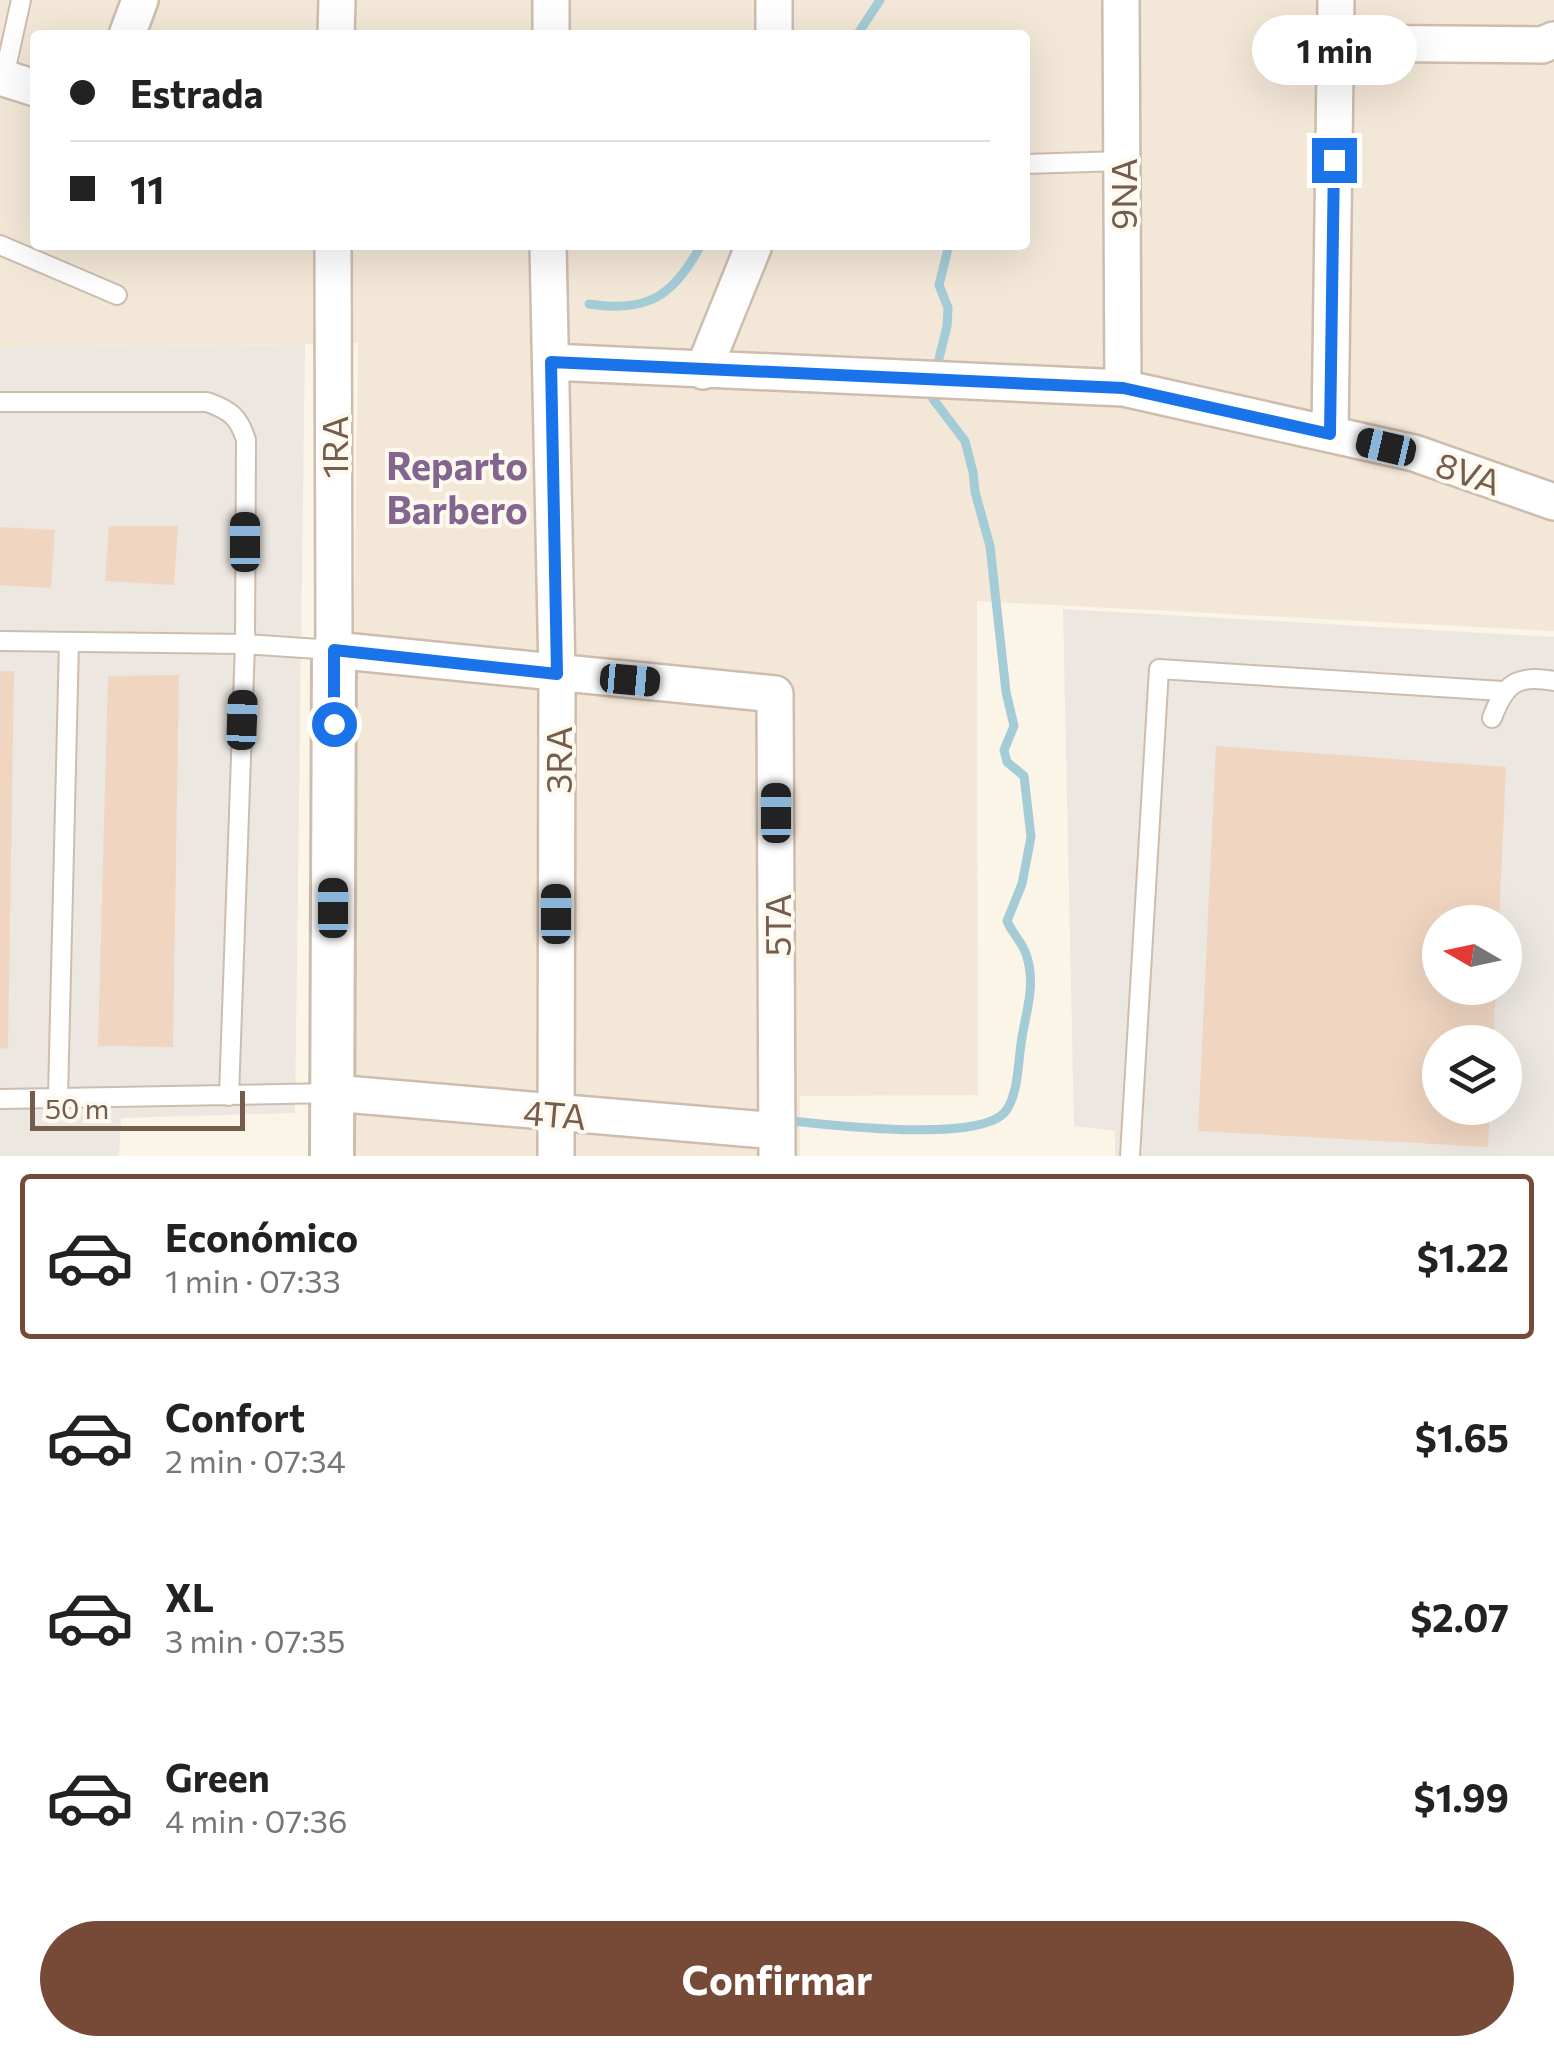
<!DOCTYPE html>
<html lang="es">
<head>
<meta charset="utf-8">
<style>
  body { margin:0; font-family:Commissioner,sans-serif; background:#f6f6f6; color:#222; height:100vh; display:flex; flex-direction:column; font-size:38px; white-space:nowrap }
  * { box-sizing:border-box; margin:0 }
  p { font-size:32px; color:#767676 }
  .icon { flex:none; width:55px; height:55px; fill:none; stroke:currentColor; stroke-width:2; stroke-linecap:round; stroke-linejoin:round }
  .map { position:relative; height:1156px; overflow:hidden }
  .sheet { display:flex; flex-direction:column; background:#fff; flex:1 }
  .sheet>* { flex:none }
  .hud { position:absolute; left:30px; top:30px; width:1000px; height:220px; border-radius:10px; box-shadow:0 10px 40px #0002; display:grid; align-content:center; height:220px; padding:0 40px; background:#fff }
  .needle { width:65px; rotate:279deg }
  .tools { position:absolute; left:1422px; top:905px; display:grid; gap:20px }
  .tools a { display:grid; place-items:center; width:100px; height:100px; border-radius:50%; background:#fff; box-shadow:0 10px 40px #0002; font-size:50px }
  .scale { position:absolute; left:30px; bottom:25px; width:215px; box-sizing:border-box; padding-left:10px; border:5px solid #755d4d; border-top:0; font-size:28px; line-height:35px; white-space:nowrap; color:#755d4d; -webkit-text-stroke:8px #fef9ef; paint-order:stroke }
  .end { position:absolute; width:45px; height:45px; margin:-22px; border:12px solid #1a73e8; background:#fff; box-shadow:0 0 0 5px #fff }
  .from { border-radius:50% }
  .bubble { position:absolute; height:70px; border-radius:35px; background:#fff; box-shadow:0 10px 40px #0002; font-size:32px; font-weight:700; line-height:70px; text-align:center }
  .car { position:absolute; width:30px; height:60px; margin:-30px -15px; border-radius:12px; box-shadow:0 0 8px 2px #0007; background:linear-gradient(#222 24%,#8ab4d8 0 40%,#222 0 76%,#8ab4d8 0 86%,#222 0) }
  .hud b { display:flex; align-items:center; gap:35px; height:95px; font-size:38px }
  .hud b+b { border-top:2px solid #e0e0e0 }
  .hud i { width:25px; height:25px; background:#222 }
  ul { padding:18px 0 0; list-style:none }
  li { display:flex; align-items:center; gap:30px; height:165px; margin:0 20px 15px; padding:0 20px; border:5px solid transparent; border-radius:10px }
  li div { flex:1 }
  li b { display:block; font-size:38px }
  li em { font-style:normal; font-weight:700 }
  li.selected { border-color:#774a38 }
  li>.icon { width:90px; height:90px; stroke-width:1.5 }
  .primary-button { display:flex; gap:20px; margin-top:auto; padding:20px 40px }
  .primary-button a { flex:1; height:115px; border-radius:60px; background:#774a38; color:#fff; font-size:40px; font-weight:700; line-height:115px; text-align:center }
  .map>svg:first-child { display:block }
  .residential { fill:#f3e7d7; fill-rule:evenodd }
  .industrial { fill:#ece7e1; fill-rule:evenodd }
  .lines { fill:none; stroke-linecap:round; stroke-linejoin:round }
  .stream { stroke:#a4ccd6; stroke-width:9 }
  .building { fill:#f0d6c1 }
  .service-casing { stroke:#cdbdaf; stroke-width:22 }
  .minor-casing { stroke:#cdbdaf; stroke-width:40 }
  .tertiary-casing { stroke:#cdbdaf; stroke-width:48 }
  .service { stroke:#fff; stroke-width:18 }
  .minor { stroke:#fff; stroke-width:35 }
  .tertiary { stroke:#fff; stroke-width:42 }
  .route { stroke:#1a73e8; stroke-width:12 }
  .labels { text-anchor:middle; dominant-baseline:central; stroke-width:8; stroke-linejoin:round; paint-order:stroke }
  .street-label { font-size:35px; fill:#755d4d; stroke:#fef9ef }
  .neighbourhood-label { font-size:38px; font-weight:bold; fill:#846590; stroke:#fef9ef }
</style>
</head>
<body>
<div class="map">
<svg width="1554" height="1156" viewBox="0 0 1554 1156">
  <rect width="100%" height="100%" fill="#fbf5e8"/>
  <path class="residential" d="M0,0H1554V631L977,601L978,1095L800,1096V1156H347L358,343L0,348ZM35,35H1025V245H35Z"/>
  <path class="industrial" d="M305,344L295,1113L121,1118L119,1156H0V348Z
    M1063,609L1554,637V1156H1115V1131L1074,1126ZM1440,922H1505V988H1440ZM1440,1042H1505V1108H1440Z"/>
  <g class="lines">
    <path class="stream" d="M857,35L880,0
      M589,304C647,313 673,297 701,245
      M936,371L947,326L948,308L939,285L949,245
      M792,1121C833,1125 978,1143 1005,1112C1018,1096 1018,1064 1021,1044C1025,1013 1037,986 1026,954C1022,942 1012,933 1007,921L1022,884L1031,837L1024,776L1007,762L1004,750L1014,726L1006,692L990,546L975,492L973,472L965,441L933,399L934,386"/>
  </g>
  <path class="building" d="M109,526H178L174,585L105,581Z
    M0,527L55,530L51,588L0,585Z
    M0,671H14L8,1049L0,1048Z
    M179,675L173,1047L98,1046L108,676Z
    M1216,746L1506,767L1499,922H1440V988H1496L1493,1042H1440V1108H1490L1488,1147L1198,1131Z"/>
  <g class="lines">
    <defs>
      <path id="service" d="M4,77L21,0
        M1025,164L1122,161
        M0,245L117,295
        M0,402H207C230,410 239,417 246,440L245,644L229,1096
        M0,641L245,644L333,650
        M1492,718C1505,684 1516,674 1554,681
        M58,1097L69,642
        M0,1099L333,1093
        M1130,1156L1159,669L1502,691"/>
      <path id="minor" d="M774,0V35
        M1121,0L1123,388
        M127,35L140,0
        M336,35L337,0
        M551,35V0
        M1335,43L1542,45L1554,40
        M0,77L35,88
        M333,245L334,650L775,694L777,1156
        M548,245L557,674L556,1156
        M551,362L1123,388L1414,453L1554,502
        M703,371L754,245
        M1330,434L1336,0
        M333,1093L777,1131"/>
      <path id="tertiary" d="M332,1156L334,650"/>
    </defs>
    <use href="#service" class="service-casing"/>
    <use href="#minor" class="minor-casing"/>
    <use href="#tertiary" class="tertiary-casing"/>
    <use href="#service" class="service"/>
    <use href="#minor" class="minor"/>
    <use href="#tertiary" class="tertiary"/>
  </g>
  <g class="lines">
    <path class="route" d="M334,724V650L557,674L551,362L1123,388L1330,434L1334,160"/>
  </g>
  <g class="labels">
    <g class="street-label">
      <text transform="translate(1122 194) rotate(-90)">9NA</text>
      <text transform="translate(333 447) rotate(-90)">1RA</text>
      <text transform="translate(1469 472) rotate(19)">8VA</text>
      <text transform="translate(557 760) rotate(-90)">3RA</text>
      <text transform="translate(776 925) rotate(-90)">5TA</text>
      <text transform="translate(555 1113) rotate(5)">4TA</text>
    </g>
    <g class="neighbourhood-label">
      <text x="457" y="464">Reparto<tspan x="457" dy="44">Barbero</tspan></text>
    </g>
  </g>
</svg>
<div class="tools">
<a><svg class="needle" viewBox="-14 -14 28 28"><path d="M0-13l5 13h-10z" fill="#e53935"/><path d="M0 13l5-13h-10z" fill="#767676"/></svg></a>
<a><svg class="icon" aria-label="layers" viewBox="0 0 24 24"><path d="M12 4l9 5-9 5-9-5zM3 14l9 5 9-5"/></svg></a>
</div>
<div class="scale">50 m</div>
<i class="end from" style="left:334px;top:724px"></i>
<i class="end" style="left:1334px;top:160px"></i>
<div class="bubble" style="left:1252px;top:15px;width:165px">1 min</div>
<i class="car" style="left:1386px;top:447px;rotate:283deg"></i>
<i class="car" style="left:245px;top:542px;rotate:0deg"></i>
<i class="car" style="left:630px;top:680px;rotate:95deg"></i>
<i class="car" style="left:242px;top:720px;rotate:2deg"></i>
<i class="car" style="left:776px;top:813px;rotate:0deg"></i>
<i class="car" style="left:333px;top:908px;rotate:0deg"></i>
<i class="car" style="left:556px;top:914px;rotate:0deg"></i>
<div class="hud">
<b><i class="from"></i>Estrada</b>
<b><i></i>11</b>
</div>
</div>
<section class="sheet">
<ul>
<li class="selected"><svg class="icon" aria-label="car" viewBox="0 0 24 24"><path d="M5 17H2v-5l4-1 3-4h7l3 4 3 1v5h-3M9 17h6M6 11h13"/><circle cx="7" cy="17" r="2"/><circle cx="17" cy="17" r="2"/></svg><div><b>Económico</b><p>1 min · 07:33</p></div><em>$1.22</em></li>
<li><svg class="icon" aria-label="car" viewBox="0 0 24 24"><path d="M5 17H2v-5l4-1 3-4h7l3 4 3 1v5h-3M9 17h6M6 11h13"/><circle cx="7" cy="17" r="2"/><circle cx="17" cy="17" r="2"/></svg><div><b>Confort</b><p>2 min · 07:34</p></div><em>$1.65</em></li>
<li><svg class="icon" aria-label="car" viewBox="0 0 24 24"><path d="M5 17H2v-5l4-1 3-4h7l3 4 3 1v5h-3M9 17h6M6 11h13"/><circle cx="7" cy="17" r="2"/><circle cx="17" cy="17" r="2"/></svg><div><b>XL</b><p>3 min · 07:35</p></div><em>$2.07</em></li>
<li><svg class="icon" aria-label="car" viewBox="0 0 24 24"><path d="M5 17H2v-5l4-1 3-4h7l3 4 3 1v5h-3M9 17h6M6 11h13"/><circle cx="7" cy="17" r="2"/><circle cx="17" cy="17" r="2"/></svg><div><b>Green</b><p>4 min · 07:36</p></div><em>$1.99</em></li>
</ul>
<div class="primary-button"><a>Confirmar</a></div>
</section>
</body>
</html>
